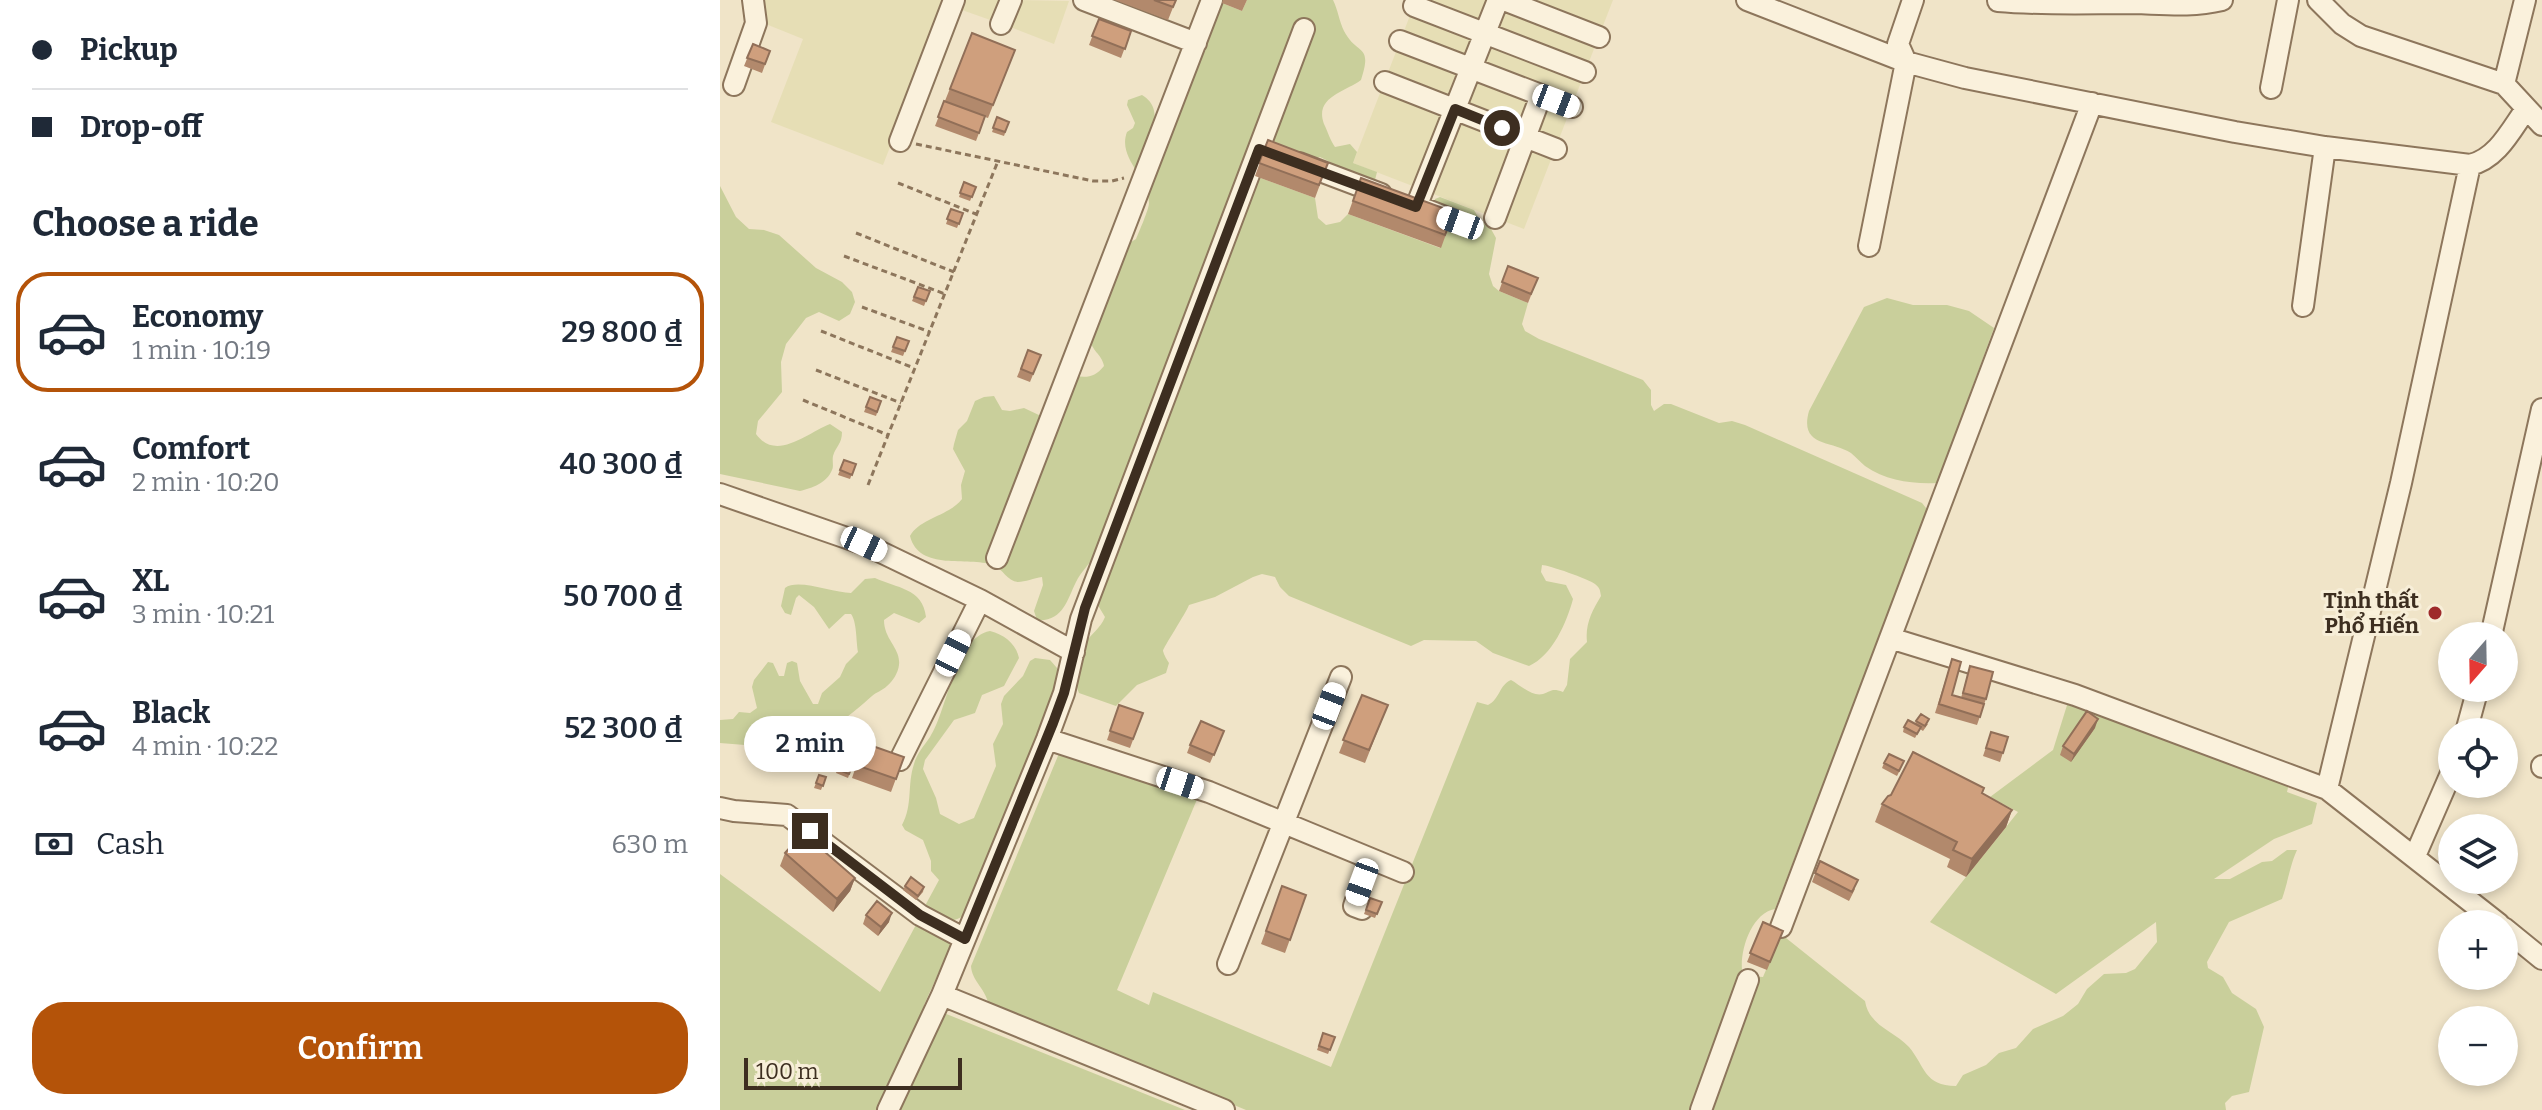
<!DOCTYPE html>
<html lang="en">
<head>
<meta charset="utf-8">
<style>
  body { margin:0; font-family:Bitter,serif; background:#f6f6f7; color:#1f2937; height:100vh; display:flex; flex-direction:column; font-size:30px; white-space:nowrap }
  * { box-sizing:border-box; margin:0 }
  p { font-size:26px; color:#747a83 }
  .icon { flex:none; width:44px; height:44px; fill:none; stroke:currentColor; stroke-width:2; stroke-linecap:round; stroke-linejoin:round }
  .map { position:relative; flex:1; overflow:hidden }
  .sheet { display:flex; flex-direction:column; background:#fff; width:720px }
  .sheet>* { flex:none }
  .top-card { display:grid; align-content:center; height:176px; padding:0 32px; background:#fff }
  .needle { width:52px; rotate:200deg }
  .fabs { position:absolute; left:1718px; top:622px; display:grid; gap:16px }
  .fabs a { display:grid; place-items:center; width:80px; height:80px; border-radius:50%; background:#fff; box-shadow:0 4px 12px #0003; font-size:40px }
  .scale { position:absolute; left:24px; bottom:20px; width:218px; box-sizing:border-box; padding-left:8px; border:4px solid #3d2e20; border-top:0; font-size:22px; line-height:28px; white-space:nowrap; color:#3d2e20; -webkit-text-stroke:6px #f7eed8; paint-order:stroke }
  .end { position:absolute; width:36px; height:36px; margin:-18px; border:10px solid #3d2e20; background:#fff; box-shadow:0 0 0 4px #fff }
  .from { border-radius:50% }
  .bubble { position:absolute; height:56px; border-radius:28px; background:#fff; box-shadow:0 4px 12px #0003; font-size:26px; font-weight:600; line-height:56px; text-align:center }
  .car { position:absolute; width:24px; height:48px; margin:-24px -12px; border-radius:10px; box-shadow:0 0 6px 2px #0007; background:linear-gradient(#fff 24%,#345 0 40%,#fff 0 76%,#345 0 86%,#fff 0) }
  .top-card b { display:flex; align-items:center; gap:28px; height:76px; font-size:30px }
  .top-card b+b { border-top:2px solid #e0e1e3 }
  .top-card i { width:20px; height:20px; background:#1f2937 }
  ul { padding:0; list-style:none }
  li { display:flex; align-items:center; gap:24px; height:120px; margin:0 16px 12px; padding:0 16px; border:4px solid transparent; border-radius:32px }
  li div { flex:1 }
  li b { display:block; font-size:30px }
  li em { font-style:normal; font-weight:600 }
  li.active { border-color:#b45309 }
  li>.icon { width:72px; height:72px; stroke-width:1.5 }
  h2 { padding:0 32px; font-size:36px; line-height:96px }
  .pay { display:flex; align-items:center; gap:20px; height:88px; padding:0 32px; font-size:30px }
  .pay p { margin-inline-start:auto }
  .cta { display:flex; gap:16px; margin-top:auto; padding:16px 32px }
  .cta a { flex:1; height:92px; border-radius:32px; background:#b45309; color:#fff; font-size:32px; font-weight:600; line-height:92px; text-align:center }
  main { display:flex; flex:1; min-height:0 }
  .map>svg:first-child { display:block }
  .farmland { fill:#e6deb5 }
  .green { fill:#c9cf9b }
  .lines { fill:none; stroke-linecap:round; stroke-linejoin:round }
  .minor-casing { stroke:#8d765c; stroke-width:24 }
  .path { stroke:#8d765c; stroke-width:3; stroke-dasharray:6 4; stroke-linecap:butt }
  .minor { stroke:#faf1dc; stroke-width:20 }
  .wall { fill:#b2896c }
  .shaded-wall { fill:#916f58 }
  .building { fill:#cf9f7d; stroke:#916f58; stroke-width:2 }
  .route { stroke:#3d2e20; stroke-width:10 }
  .poi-dot { fill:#9e2a2b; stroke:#f7eed8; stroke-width:3 }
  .labels { text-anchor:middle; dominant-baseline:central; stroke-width:6; stroke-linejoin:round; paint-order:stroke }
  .poi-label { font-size:22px; font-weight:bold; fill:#3d2e20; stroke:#f7eed8; text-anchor:end }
</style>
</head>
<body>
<main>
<section class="sheet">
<div class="top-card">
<b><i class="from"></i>Pickup</b>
<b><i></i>Drop-off</b>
</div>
<h2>Choose a ride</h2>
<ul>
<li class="active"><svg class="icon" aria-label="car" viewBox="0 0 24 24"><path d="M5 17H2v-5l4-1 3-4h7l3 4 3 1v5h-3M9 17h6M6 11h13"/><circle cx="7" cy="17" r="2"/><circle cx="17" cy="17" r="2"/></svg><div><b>Economy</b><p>1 min · 10:19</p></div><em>29 800 ₫</em></li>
<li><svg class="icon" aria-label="car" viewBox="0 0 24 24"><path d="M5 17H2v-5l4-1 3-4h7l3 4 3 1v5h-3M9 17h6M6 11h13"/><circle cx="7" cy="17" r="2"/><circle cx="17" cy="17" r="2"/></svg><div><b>Comfort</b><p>2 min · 10:20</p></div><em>40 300 ₫</em></li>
<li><svg class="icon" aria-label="car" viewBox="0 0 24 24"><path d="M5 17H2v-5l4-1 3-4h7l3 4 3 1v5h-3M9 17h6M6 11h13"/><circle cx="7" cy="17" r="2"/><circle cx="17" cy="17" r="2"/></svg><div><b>XL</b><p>3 min · 10:21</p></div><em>50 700 ₫</em></li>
<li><svg class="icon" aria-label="car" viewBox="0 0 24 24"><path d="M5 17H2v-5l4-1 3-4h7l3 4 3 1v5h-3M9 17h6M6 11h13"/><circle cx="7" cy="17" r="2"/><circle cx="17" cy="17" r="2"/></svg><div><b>Black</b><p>4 min · 10:22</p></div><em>52 300 ₫</em></li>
</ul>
<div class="pay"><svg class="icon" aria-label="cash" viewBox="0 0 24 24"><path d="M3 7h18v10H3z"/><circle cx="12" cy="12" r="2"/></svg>Cash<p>630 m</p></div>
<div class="cta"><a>Confirm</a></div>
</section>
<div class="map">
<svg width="1822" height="1110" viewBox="0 0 1822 1110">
  <rect width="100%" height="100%" fill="#f0e4c8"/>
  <path class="farmland" d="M37,0H227L163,165L51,122L83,39L38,21Z
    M246,0H284L276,22L242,10Z
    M297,0L349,1L334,44L288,26Z
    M696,0H893L804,229L633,163Z"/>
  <path class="green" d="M527,0H613C618,10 619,21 624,31C637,56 653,43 641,80C625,92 594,97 604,124C608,132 610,140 615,147L630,144L637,152L633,163L657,172L655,180L651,183C632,175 618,166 600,157L535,176L595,198L598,218L606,225L620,222L628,214L720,248L729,225L715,204V199L720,197L754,210L761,222L771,229L776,238L769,274L773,286L779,291L808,303L802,324L805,331L819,339L923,380L931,390V405L934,411L944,404H951L999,423L1012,421L1025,425L1202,503L1206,508V515L1055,909C1032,913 1020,949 1022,970L1029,976L1043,977L1061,934L1145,1001C1149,1026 1174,1031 1189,1047C1205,1066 1204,1086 1236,1086L1243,1075L1266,1065L1279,1053L1296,1048L1313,1029L1343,1016L1358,1004L1367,989L1384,974L1406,973L1415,969L1437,942L1436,922L1336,994L1210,922L1298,812L1270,797L1333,750L1348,702L1569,783L1567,792L1597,803L1592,824L1554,839L1494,879H1510L1542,862L1552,861L1567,850H1577C1570,865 1568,882 1562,899L1509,922L1487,962L1488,968L1503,977L1512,993L1536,1009L1544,1027L1529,1092L1512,1096L1505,1103L1506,1110H526L268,1002C264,987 252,981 251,966L340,751L478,797L397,990L429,1005L433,992L611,1067L757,702L768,705C780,699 779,685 791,680C800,685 812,697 823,694C832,691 832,688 843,692L847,685L850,659L867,642C865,624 872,611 881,596C880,590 880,588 875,584C869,579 828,565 822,565L821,572L826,581L846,585L853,599C847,622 832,656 809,666L773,653L756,641L704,640L691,646L569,596L560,587L555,577L542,574L533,577L495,597L469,605C466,613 443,648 443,651C444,655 447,660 449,663L446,673L417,685L396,706L359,693C353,680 356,655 365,643C372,633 380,629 385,617L373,597L376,555C369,564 361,572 356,582C347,600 343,622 317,620L314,611L323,585L322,577C314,578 305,582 298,582C287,581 283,569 273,565C248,556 199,572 190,536C200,518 229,516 242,499L241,485L245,471L233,449L234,444L238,430L247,421L255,401L264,397L274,396L282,410L290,411L304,408L321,416L355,376C368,378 375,377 384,366C382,354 371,351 370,338L406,245L416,239C419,232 429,209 429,203C429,177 397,158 407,132L413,128L415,123L407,105L408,100L422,95C435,103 435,112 435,126L486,44L502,3L522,11Z
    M0,186L16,217L29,229L44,230L59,235L96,268L122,282L132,292L135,302L130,314L119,321L99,312L86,318L66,344L61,362L62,392L38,421L36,434C56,462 87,433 110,424L122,432C122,444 116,446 113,456C112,461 114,466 112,470C107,483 92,488 80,491L0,474Z
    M1167,298L1193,305H1227L1249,311L1274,328L1217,483C1192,484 1166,481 1145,466C1140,462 1136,457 1131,453C1111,440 1079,447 1089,411L1144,307Z
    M155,578C176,588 203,588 206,617L199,623L174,613L164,620C164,640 181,648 179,665C178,673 173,681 167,686C162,691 156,692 152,696C134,712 83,755 60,756C46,757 37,747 25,745C17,744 8,744 0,743V720L13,719L19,712L30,713L37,708L32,687L34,680L48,662L53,663L59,676H64L67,663L72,661L77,663L80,681L93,704H98L102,693L120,677L126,664L138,652C136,641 137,622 131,614H125L109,629L94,607L79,595L76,598L71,615L65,613L61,606L65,588C78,578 113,593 131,593L145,579Z
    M270,631C285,635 296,644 299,658L284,686L262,695L255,713L234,720L205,760L203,769L216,798L220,814L239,824L254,818L276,766L273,744L283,724L281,704L284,696L303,676L310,661L315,658L330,660L337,668L338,676L328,713L247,913C231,926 222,920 206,911V904L219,880L211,871V861L203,840L185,830L182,825C193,805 187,785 194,764C197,753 204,746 210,737C228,710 234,638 270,631Z
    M0,874L160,992L198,921L232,943L204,1005L465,1110H0Z"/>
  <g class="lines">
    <defs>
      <path id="minor" d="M364,0L476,43
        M784,0L879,37
        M1027,0L1186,62L1245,78L1515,132L1605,147L1750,165C1777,159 1791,130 1806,109
        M1598,0L1622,24L1641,36L1784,84L1822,125
        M1278,1C1324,5 1369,3 1415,3C1446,4 1472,7 1502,0
        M694,6L865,72
        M281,24L291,0
        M680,41L852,107
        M665,82L836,149
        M1784,84L1805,0
        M14,85L36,23L33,0
        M1551,88L1568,0
        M180,141L234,0
        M579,163L661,194
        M696,207L778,0
        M707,210L740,223
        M775,218L821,95
        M1149,246L1186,62L1178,44L1193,0
        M1583,306L1605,147
        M0,494L144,544L260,600L354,652
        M277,558L492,0
        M1771,636L1822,409
        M1170,638L1355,695L1607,789L1779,924
        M1746,732L1758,688
        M327,739L489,792L683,872
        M180,760L260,600
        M1822,767V766
        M1607,789L1681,483L1750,165
        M0,808L14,811L67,815L200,915L245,939
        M1695,856L1732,771
        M642,909L634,906L650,859
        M1061,927L1372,103
        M1784,928L1822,959
        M508,964L621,677
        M222,995L504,1110
        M168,1110L222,995L327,739L344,693L361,619L584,29
        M981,1110L1028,980"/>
    </defs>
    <use href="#minor" class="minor-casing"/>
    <path class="path" d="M196,144L373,181H392L404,178
      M178,183L256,214
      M136,233L234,272
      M124,256L225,294
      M142,307L210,332
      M101,331L194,368
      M96,370L181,403
      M83,400L168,435
      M148,485L278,161"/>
    <use href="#minor" class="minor"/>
  </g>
  <path class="wall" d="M395,0H456L448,20Z
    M503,0H527L522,11L502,3Z
    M379,19L411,31L401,58L369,45Z
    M252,33L295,50L268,118L265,117L256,141L215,126Z
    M33,44L50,51L42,73L24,66Z
    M277,117L289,122L284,136L272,132Z
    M548,140L608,163L595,198L535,176Z
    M641,178L734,212L721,248L628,214Z
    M244,182L256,187L250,201L239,197Z
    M231,209L243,213L237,228L226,224Z
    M788,266L818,278L808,303L779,291Z
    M198,287L210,291L204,306L192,301Z
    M177,337L189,341L183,356L171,352Z
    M308,350L321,355L310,382L297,377Z
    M150,397L161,401L156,416L144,412Z
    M124,460L136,464L130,479L118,475Z
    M1232,659V695L1241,698L1250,666L1266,699L1257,725L1215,713Z
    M642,695L668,705L645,763L619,753Z
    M399,705L423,713L410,748L387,740Z
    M1196,721L1208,724L1203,731L1200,729L1195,738L1183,732L1184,727L1195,724Z
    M1375,728L1351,762L1340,755L1343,746Z
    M504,731L490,763L467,753L470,745Z
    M1271,732L1288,737L1280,762L1263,756Z
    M144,743L184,757L171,792L132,778Z
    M121,759L133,764L128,778L116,773Z
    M1164,763L1182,766L1177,776L1162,768Z
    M99,775L106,777L101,790L94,788Z
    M1264,788L1262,793L1292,810L1286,827L1246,877L1227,867L1230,859L1155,822L1162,804Z
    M65,853L135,878L130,891L113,912L60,866Z
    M1100,861L1135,889L1129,901L1092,882Z
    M185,886L204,887L203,892L196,900L183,890Z
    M562,886L586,895L565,953L541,944Z
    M650,898L662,902L655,918L644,914Z
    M146,915L169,922L158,936L143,924Z
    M1043,922L1063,931L1047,970L1027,962Z
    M603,1033L615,1037L608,1054L597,1050Z"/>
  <path class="shaded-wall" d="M1378,719L1375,728L1351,762L1354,754Z
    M1292,810L1286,827L1246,877L1252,859Z
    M135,878L130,891L113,912L117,899Z
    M172,913L169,922L158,936L161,927Z"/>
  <path class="building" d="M434,0H456L453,7Z
    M379,19L411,31L405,49L372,36Z
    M252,33L295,50L273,105L230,89Z
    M33,44L50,51L45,64L27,58Z
    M224,101L265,116L259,133L218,117Z
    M277,117L289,122L285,132L273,128Z
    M548,140L608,163L599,185L539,163Z
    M641,178L734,212L725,235L633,201Z
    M244,182L256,187L252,197L240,193Z
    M231,209L243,213L239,224L227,219Z
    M788,266L818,278L811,294L782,282Z
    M198,287L210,291L206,301L194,297Z
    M177,337L189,341L185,351L173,347Z
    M308,350L321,355L313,374L301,369Z
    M150,397L161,401L157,412L146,407Z
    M124,460L136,464L132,475L120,470Z
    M1232,659L1241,662L1232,695L1264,704L1260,717L1219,704Z
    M1250,666L1273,672L1266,699L1243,693Z
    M642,695L668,705L649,750L623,740Z
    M399,705L423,713L413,739L390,731Z
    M1367,711L1378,719L1354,754L1343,746Z
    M1201,714L1209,719L1205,726L1196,721Z
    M1188,720L1201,727L1197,734L1184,727Z
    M481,721L504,731L494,755L470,745Z
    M1271,732L1288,737L1283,753L1266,748Z
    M144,743L184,757L176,779L136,765Z
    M1193,752L1264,788L1262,793L1292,810L1252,859L1233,850L1237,842L1162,804L1168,796L1171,795Z
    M1169,754L1184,761L1179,771L1164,763Z
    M121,759L133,764L129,774L117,769Z
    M99,775L106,777L103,786L96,783Z
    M83,833L135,878L117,899L65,853Z
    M1100,861L1138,880L1132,892L1095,873Z
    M191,877L204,887L198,896L185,886Z
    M562,886L586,895L570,940L546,931Z
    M650,898L662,902L657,914L646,910Z
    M157,901L172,913L161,927L146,915Z
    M1043,922L1063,931L1050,962L1030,953Z
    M603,1033L615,1037L610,1050L599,1046Z"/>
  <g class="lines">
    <path class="route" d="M90,831L200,915L245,939L333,723L344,693L365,608L539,149L696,207L735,109L782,128"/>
  </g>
  <circle class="poi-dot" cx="1715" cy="613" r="8"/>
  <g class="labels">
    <g class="poi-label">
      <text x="1699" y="600">Tịnh thất<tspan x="1699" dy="25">Phổ Hiến</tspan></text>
    </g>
  </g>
</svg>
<div class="fabs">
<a><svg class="needle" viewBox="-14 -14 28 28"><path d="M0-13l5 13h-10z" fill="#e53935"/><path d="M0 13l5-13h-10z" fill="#747a83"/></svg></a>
<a><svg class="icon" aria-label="locate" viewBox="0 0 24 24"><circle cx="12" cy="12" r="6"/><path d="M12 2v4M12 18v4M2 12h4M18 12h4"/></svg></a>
<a><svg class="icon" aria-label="layers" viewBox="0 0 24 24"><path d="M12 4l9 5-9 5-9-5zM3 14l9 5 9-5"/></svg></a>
<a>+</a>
<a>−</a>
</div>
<div class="scale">100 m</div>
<i class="end from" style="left:782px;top:128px"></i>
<i class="end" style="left:90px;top:831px"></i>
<div class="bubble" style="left:24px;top:716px;width:132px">2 min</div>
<i class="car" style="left:836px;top:101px;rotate:111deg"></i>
<i class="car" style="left:740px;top:223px;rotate:290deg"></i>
<i class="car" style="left:144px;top:544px;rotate:115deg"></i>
<i class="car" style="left:233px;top:653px;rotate:26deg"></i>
<i class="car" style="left:609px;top:706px;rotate:21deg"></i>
<i class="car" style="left:460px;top:783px;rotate:108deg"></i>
<i class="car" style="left:642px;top:882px;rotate:200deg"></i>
</div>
</main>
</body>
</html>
